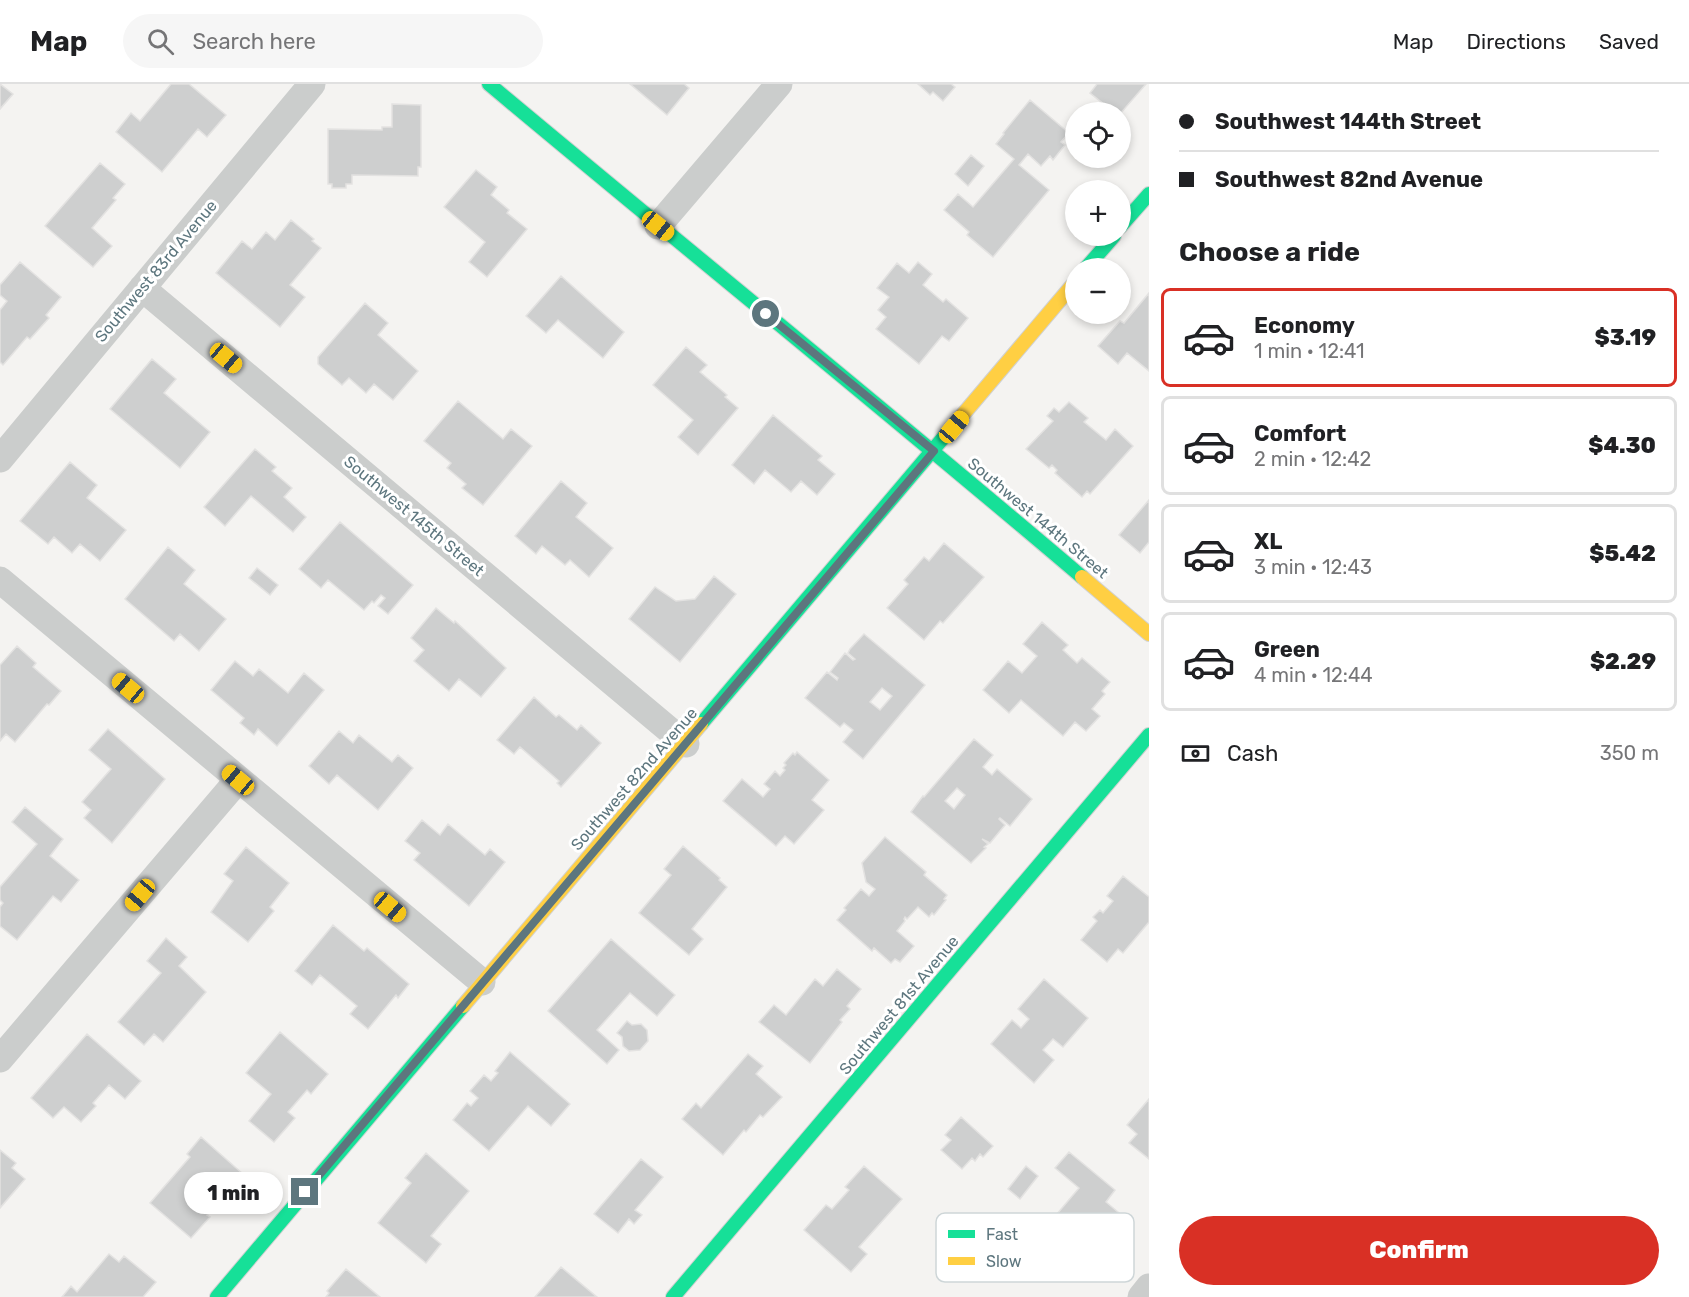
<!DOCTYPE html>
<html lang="en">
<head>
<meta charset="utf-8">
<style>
  body { margin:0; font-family:Rubik,sans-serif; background:#f6f6f6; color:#202124; height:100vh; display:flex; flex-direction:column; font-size:22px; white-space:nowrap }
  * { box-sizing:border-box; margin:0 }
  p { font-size:20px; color:#757577 }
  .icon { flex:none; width:33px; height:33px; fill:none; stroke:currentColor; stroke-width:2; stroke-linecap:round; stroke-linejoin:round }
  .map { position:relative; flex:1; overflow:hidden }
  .side { display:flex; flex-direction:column; background:#fff; width:540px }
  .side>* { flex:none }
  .top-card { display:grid; align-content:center; height:132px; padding:0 30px; background:#fff }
  .tools { position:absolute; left:1065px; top:18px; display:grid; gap:12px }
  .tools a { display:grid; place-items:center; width:66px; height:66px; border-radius:50%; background:#fff; box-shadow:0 3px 9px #0003; font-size:30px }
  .end { position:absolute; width:27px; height:27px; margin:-14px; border:8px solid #5d767e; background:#fff; box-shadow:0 0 0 3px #fff }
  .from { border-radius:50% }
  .bubble { position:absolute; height:42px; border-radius:21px; background:#fff; box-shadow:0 3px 9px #0003; font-size:20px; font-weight:800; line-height:42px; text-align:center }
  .car { position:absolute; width:18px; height:36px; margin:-18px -9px; border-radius:8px; box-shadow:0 0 4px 2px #0007; background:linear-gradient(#f5c518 24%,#345 0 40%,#f5c518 0 76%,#345 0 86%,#f5c518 0) }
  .top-card b { display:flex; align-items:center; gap:21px; height:57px; font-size:22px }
  .top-card b+b { border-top:2px solid #e0e0e0 }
  .top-card i { width:15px; height:15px; background:#202124 }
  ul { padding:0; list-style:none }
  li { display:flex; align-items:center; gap:18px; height:99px; margin:0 12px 9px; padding:0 18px; border:3px solid #e0e0e0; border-radius:9px }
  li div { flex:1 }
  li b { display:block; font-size:22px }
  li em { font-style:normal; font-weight:800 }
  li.active { border-color:#d93025 }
  li>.icon { width:54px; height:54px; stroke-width:1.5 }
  h2 { padding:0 30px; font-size:27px; line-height:72px }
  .pay { display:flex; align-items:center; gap:15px; height:66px; padding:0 30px; font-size:22px }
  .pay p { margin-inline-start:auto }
  .primary-button { display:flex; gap:12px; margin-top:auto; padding:12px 30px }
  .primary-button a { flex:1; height:69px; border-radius:36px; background:#d93025; color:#fff; font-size:24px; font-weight:800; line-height:69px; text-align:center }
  header { display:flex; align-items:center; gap:36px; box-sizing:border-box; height:84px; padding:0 30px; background:#fff; border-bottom:2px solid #e0e0e0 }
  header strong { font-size:28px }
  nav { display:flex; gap:33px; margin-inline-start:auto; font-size:21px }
  .search { width:420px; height:54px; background:#f6f6f6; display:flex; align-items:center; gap:15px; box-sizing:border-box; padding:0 21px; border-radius:33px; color:#757577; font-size:22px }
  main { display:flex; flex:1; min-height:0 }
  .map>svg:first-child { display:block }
  .building { fill:#cecfcf; stroke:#e3e2e1; stroke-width:1.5; fill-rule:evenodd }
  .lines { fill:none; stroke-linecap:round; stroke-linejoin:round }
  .fast-casing { stroke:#d0d1d1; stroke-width:16 }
  .slow-casing { stroke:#d0d1d1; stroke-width:16 }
  .street { stroke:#cbcdcc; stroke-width:27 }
  .fast { stroke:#16e098; stroke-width:14 }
  .slow { stroke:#ffcf43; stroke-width:14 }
  .route { stroke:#5d767e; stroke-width:8 }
  .labels { text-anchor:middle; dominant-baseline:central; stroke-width:6; stroke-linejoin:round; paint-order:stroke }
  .street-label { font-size:16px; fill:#5d767e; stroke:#fff }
  .key { fill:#fff; stroke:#ced6d8; stroke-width:1.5 }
  .key-label { font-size:16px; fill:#5d767e }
</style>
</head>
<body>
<header>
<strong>Map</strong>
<div class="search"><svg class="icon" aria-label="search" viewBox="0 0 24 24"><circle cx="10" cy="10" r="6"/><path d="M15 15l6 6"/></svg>Search here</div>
<nav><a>Map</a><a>Directions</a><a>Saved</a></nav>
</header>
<main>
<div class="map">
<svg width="1149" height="1213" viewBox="0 0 1149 1213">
  <rect width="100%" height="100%" fill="#f4f3f1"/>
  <path class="building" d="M0,0L13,10L0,25Z
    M171,0H189L226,31L207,53L198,45L162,88L116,48L131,29L140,37Z
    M630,0H684L689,4L667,31Z
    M918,0H951L955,3L943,17L933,8L930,11Z
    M1097,0H1146L1120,30L1114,28L1090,9Z
    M1030,16L1069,49L1061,58L1065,61L1053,76L1050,72L1041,82L1028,70L1019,81L1049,106L993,173L967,151L969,148L944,126L958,110L973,123L1014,75L996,60L1004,50L1003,49Z
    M392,20L421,21V83H418V92L352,91V100H346V104H332V100H328V45L382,46V43H392Z
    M971,71L984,82L968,102L955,90Z
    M100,79L125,100L113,114L116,116L92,144L112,162L93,183L45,142Z
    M476,86L497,103L491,111L509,126L507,129L527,145L487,193L469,178L485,158L444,123Z
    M291,136L314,155L312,157L321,164L290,201L305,213L280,243L216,189L242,157L252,165L266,148L275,156Z
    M20,178L61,213L46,231L49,234L30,255L27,253L3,281L0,278V226L7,217L0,211V201Z
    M918,178L932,190L923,201L943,218L946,215L968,234L949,257L942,252L919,280L876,245L886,233L878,226L889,213L877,204L897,179L909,189Z
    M561,192L624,248L603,274L558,236L546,249L526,232Z
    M1149,209V287L1127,269L1118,280L1098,262L1120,237L1124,239Z
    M365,219L388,239L378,251L418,287L393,316L374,300L366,309L349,294L342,301L318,280V273Z
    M686,263L707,281L700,288L727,311L725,313L738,324L698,371L678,353L693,336L653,301Z
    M152,275L176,295L164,309L210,348L180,384L110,325Z
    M458,317L503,355L511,345L532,362L483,421L462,404L466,400L447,384L451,379L424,357Z
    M1069,318L1088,334L1084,338L1106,356L1115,345L1133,362L1090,410L1087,407L1082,413L1055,389L1057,386L1052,381L1049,384L1026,365L1053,337L1047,332L1054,324L1059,328Z
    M773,331L822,372L818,376L835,390L817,411L801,397L791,408L765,386L754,400L732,381Z
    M255,365L276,383L272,387L292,404L284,413L306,433L293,448L251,412L225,442L204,423Z
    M70,378L97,401L87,414L126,446L100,477L80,460L72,469L54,453L48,460L20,437Z
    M561,397L587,419L576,433L613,464L589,493L570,476L565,481L542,462L536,470L515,452Z
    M1149,416V458L1140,469L1119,451Z
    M340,438L413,501L388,530L378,522L385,514L381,511L374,519L372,517L364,526L328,496L321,504L299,485Z
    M944,459L984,493L943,539L940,537L924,556L887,524L908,500L904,496L924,473L929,477Z
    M168,463L195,486L184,500L226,535L199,567L180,550L174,557L125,515Z
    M257,484L278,501L270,511L249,494Z
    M714,492L736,510L680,578L629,535L655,503L676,517L695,515Z
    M436,524L454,539L455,537L506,584L481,613L459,595L449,607L414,577L424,566L411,554Z
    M1042,538L1068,561L1063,566L1077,579L1082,574L1110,598L1102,607L1105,610L1092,625L1100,632L1086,647L1075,638L1063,652L1021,616L1009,629L983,606L1008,577L1022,589L1037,572L1023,560Z
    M864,550L925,601L863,675L843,658L853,646L844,639L840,643L805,614L827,588L837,596L838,594L830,588L845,569L853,576L855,575L848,569L850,565ZM882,604L892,612L880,626L870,618Z
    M17,562L36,579L33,583L61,607L49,621L47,620L15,658L6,650L0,657V581Z
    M235,577L253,592L259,585L288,609L304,589L324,606L277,662L258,645L254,651L240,639L244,634L211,606Z
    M534,613L556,633L559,631L577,646L581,641L601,659L561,703L557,699L559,697L520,663L514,670L497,656Z
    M108,645L165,695L112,759L84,734L91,726L82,718L111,685L89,666Z
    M339,647L353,659L359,651L392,678L398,671L413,684L378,726L337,691L329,700L309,682Z
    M974,655L993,671L983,683L992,691L997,685L1032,715L1010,742L1000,734L999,735L1005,741L990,759L982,755L988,760L984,763L986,764L971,779L911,728L923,712L924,713ZM957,704L965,711L954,725L945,717Z
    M797,668L829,696L812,716L824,726L794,760L785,752L776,762L723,717L742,695L763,713L770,705L764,700L775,687L780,692L785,686L783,684L786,681L784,679L793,669L795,671Z
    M25,723L63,755L50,772L79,796L61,818L53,812L17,856L0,842V823L3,819L0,816V803L37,760L12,738Z
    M422,736L440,751L448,740L485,771L490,765L505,778L469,822L414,776L420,769L405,757Z
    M885,753L926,788L924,791L947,811L944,815L946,816L934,831L932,829L929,833L918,823L907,835L905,833L904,835L905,837L897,847L914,862L900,878L895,875L891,879L874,864L872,867L837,836L846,826L844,824L861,805L869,812L875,805L866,798L862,779Z
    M683,762L720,794L719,796L727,803L692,845L703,855L689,871L639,829L671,791L664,785Z
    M246,763L289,799L270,823L274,827L248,858L211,828L233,797L224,790Z
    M1123,792L1149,813V838L1123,869L1118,865L1107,878L1081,856L1097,837L1093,833L1100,826L1103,829L1113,817L1107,812Z
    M333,841L364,867L367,864L409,900L398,914L396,911L368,945L350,930L357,922L320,891L312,901L295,887Z
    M166,854L187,873L179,882L206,908L163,958L154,950L144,961L118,938L161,889L147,877Z
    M611,855L675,911L657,932L630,909L597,946L619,966L607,980L548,927Z
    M837,885L861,905L847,922L850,925L840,936L842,938L810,979L759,938L774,921L786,931L815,895L823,902Z
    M1044,895L1088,934L1063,963L1053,955L1043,966L1054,976L1034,999L991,960L1012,936L1021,944L1029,935L1018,925Z
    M627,937L632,941L641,940L647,946L648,957L640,966L629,967L623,962L622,953L617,949Z
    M280,948L328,990L311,1010L307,1006L288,1028L295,1034L274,1058L249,1037L271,1010L246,989Z
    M87,950L141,997L125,1015L109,1001L93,1019L96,1022L81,1038L64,1023L53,1034L31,1014Z
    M510,968L570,1020L551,1042L528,1022L489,1067L453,1036L467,1019L471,1022L478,1014L470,1007L484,991L491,997L498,989L495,987Z
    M748,970L763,982L756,990L782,1013L763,1033L760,1031L746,1048L744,1046L723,1071L682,1035L696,1019L701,1024Z
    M1149,1015V1075L1129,1059L1137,1050L1127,1041Z
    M961,1033L993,1062L983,1073L980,1070L975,1077L972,1074L962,1085L941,1066L951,1056L945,1051Z
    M201,1053L243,1090L207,1131L210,1133L191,1154L150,1119L190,1073L187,1070Z
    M0,1066L16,1079L12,1084L25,1095L0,1124Z
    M1069,1068L1115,1106L1106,1118L1124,1133L1106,1154L1103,1152L1089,1169L1087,1168L1068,1191L1025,1156L1040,1139L1045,1144L1079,1104L1055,1084Z
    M426,1069L469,1107L431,1152L441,1160L426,1179L378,1139L411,1099L405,1094Z
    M641,1075L663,1093L635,1126L642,1131L634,1140L629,1135L618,1149L594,1130Z
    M864,1082L902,1115L859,1163L867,1170L851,1188L804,1146L826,1121L832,1125L849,1106L845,1103Z
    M1026,1082L1038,1092L1020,1115L1008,1105Z
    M109,1170L119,1178L124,1172L156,1198L143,1213H62L71,1202L77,1208Z
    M561,1183L597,1213H535Z
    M346,1185L380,1213H326L329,1209L327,1207Z"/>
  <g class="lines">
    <defs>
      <path id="fast" d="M489,0C686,165 886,326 1082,493
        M1120,143L1149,110
        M1086,184L1114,152
        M701,640L949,347
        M217,1213L463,922
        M673,1213L1149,651"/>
      <path id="slow" d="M949,347L1076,197
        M1082,493L1149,550
        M463,922L701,640"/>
    </defs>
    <use href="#fast" class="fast-casing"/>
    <use href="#slow" class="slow-casing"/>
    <path class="street" d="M658,142L779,0
      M142,204L686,660
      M0,375L312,0
      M0,496L482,898
      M0,975L238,696
      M1141,1213L1149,1203"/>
    <use href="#fast" class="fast"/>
    <use href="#slow" class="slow"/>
  </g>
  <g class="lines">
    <path class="route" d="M305,1108L934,367L766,230"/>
  </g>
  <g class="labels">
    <g class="street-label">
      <text transform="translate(156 187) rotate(-50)">Southwest 83rd Avenue</text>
      <text transform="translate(414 432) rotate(40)">Southwest 145th Street</text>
      <text transform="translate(1038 434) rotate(40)">Southwest 144th Street</text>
      <text transform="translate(634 695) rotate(-49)">Southwest 82nd Avenue</text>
      <text transform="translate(899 921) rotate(-50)">Southwest 81st Avenue</text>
    </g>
  </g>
  <rect x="936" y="1129" width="198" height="69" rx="9" class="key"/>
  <rect x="948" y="1146" width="27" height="8" fill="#16e098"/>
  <rect x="948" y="1173" width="27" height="8" fill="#ffcf43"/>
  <g class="key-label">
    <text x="986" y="1156">Fast</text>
    <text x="986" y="1183">Slow</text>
  </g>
</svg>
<div class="tools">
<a><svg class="icon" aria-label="locate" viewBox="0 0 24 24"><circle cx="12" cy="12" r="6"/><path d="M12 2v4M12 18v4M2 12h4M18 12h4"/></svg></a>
<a>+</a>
<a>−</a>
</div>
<i class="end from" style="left:766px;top:230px"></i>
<i class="end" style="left:305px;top:1108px"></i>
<div class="bubble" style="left:184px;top:1088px;width:99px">1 min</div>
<i class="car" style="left:658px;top:142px;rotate:129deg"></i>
<i class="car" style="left:226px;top:274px;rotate:130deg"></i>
<i class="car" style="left:954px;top:343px;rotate:40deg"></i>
<i class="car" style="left:128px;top:604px;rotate:310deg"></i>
<i class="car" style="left:238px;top:696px;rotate:310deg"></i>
<i class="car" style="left:140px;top:811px;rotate:220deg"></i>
<i class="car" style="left:390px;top:823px;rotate:130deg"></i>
</div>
<section class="side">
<div class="top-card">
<b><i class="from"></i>Southwest 144th Street</b>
<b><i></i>Southwest 82nd Avenue</b>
</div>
<h2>Choose a ride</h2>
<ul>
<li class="active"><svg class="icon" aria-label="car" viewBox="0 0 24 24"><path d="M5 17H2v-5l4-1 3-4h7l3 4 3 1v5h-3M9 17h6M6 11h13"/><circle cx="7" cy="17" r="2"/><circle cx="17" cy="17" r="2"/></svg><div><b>Economy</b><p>1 min · 12:41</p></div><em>$3.19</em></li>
<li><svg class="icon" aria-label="car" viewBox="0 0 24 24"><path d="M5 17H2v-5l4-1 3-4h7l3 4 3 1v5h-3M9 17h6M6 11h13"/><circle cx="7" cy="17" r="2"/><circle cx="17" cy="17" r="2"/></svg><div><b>Comfort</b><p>2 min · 12:42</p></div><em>$4.30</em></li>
<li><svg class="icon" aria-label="car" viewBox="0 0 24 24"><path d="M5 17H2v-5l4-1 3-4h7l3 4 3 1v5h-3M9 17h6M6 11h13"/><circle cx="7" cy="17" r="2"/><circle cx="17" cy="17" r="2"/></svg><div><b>XL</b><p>3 min · 12:43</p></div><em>$5.42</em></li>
<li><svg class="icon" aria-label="car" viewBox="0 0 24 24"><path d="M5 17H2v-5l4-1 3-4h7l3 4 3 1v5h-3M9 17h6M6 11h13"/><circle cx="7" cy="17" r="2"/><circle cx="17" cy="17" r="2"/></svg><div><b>Green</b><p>4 min · 12:44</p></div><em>$2.29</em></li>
</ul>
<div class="pay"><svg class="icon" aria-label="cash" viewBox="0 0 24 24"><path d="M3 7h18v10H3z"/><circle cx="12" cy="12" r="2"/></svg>Cash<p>350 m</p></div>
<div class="primary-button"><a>Confirm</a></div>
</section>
</main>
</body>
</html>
